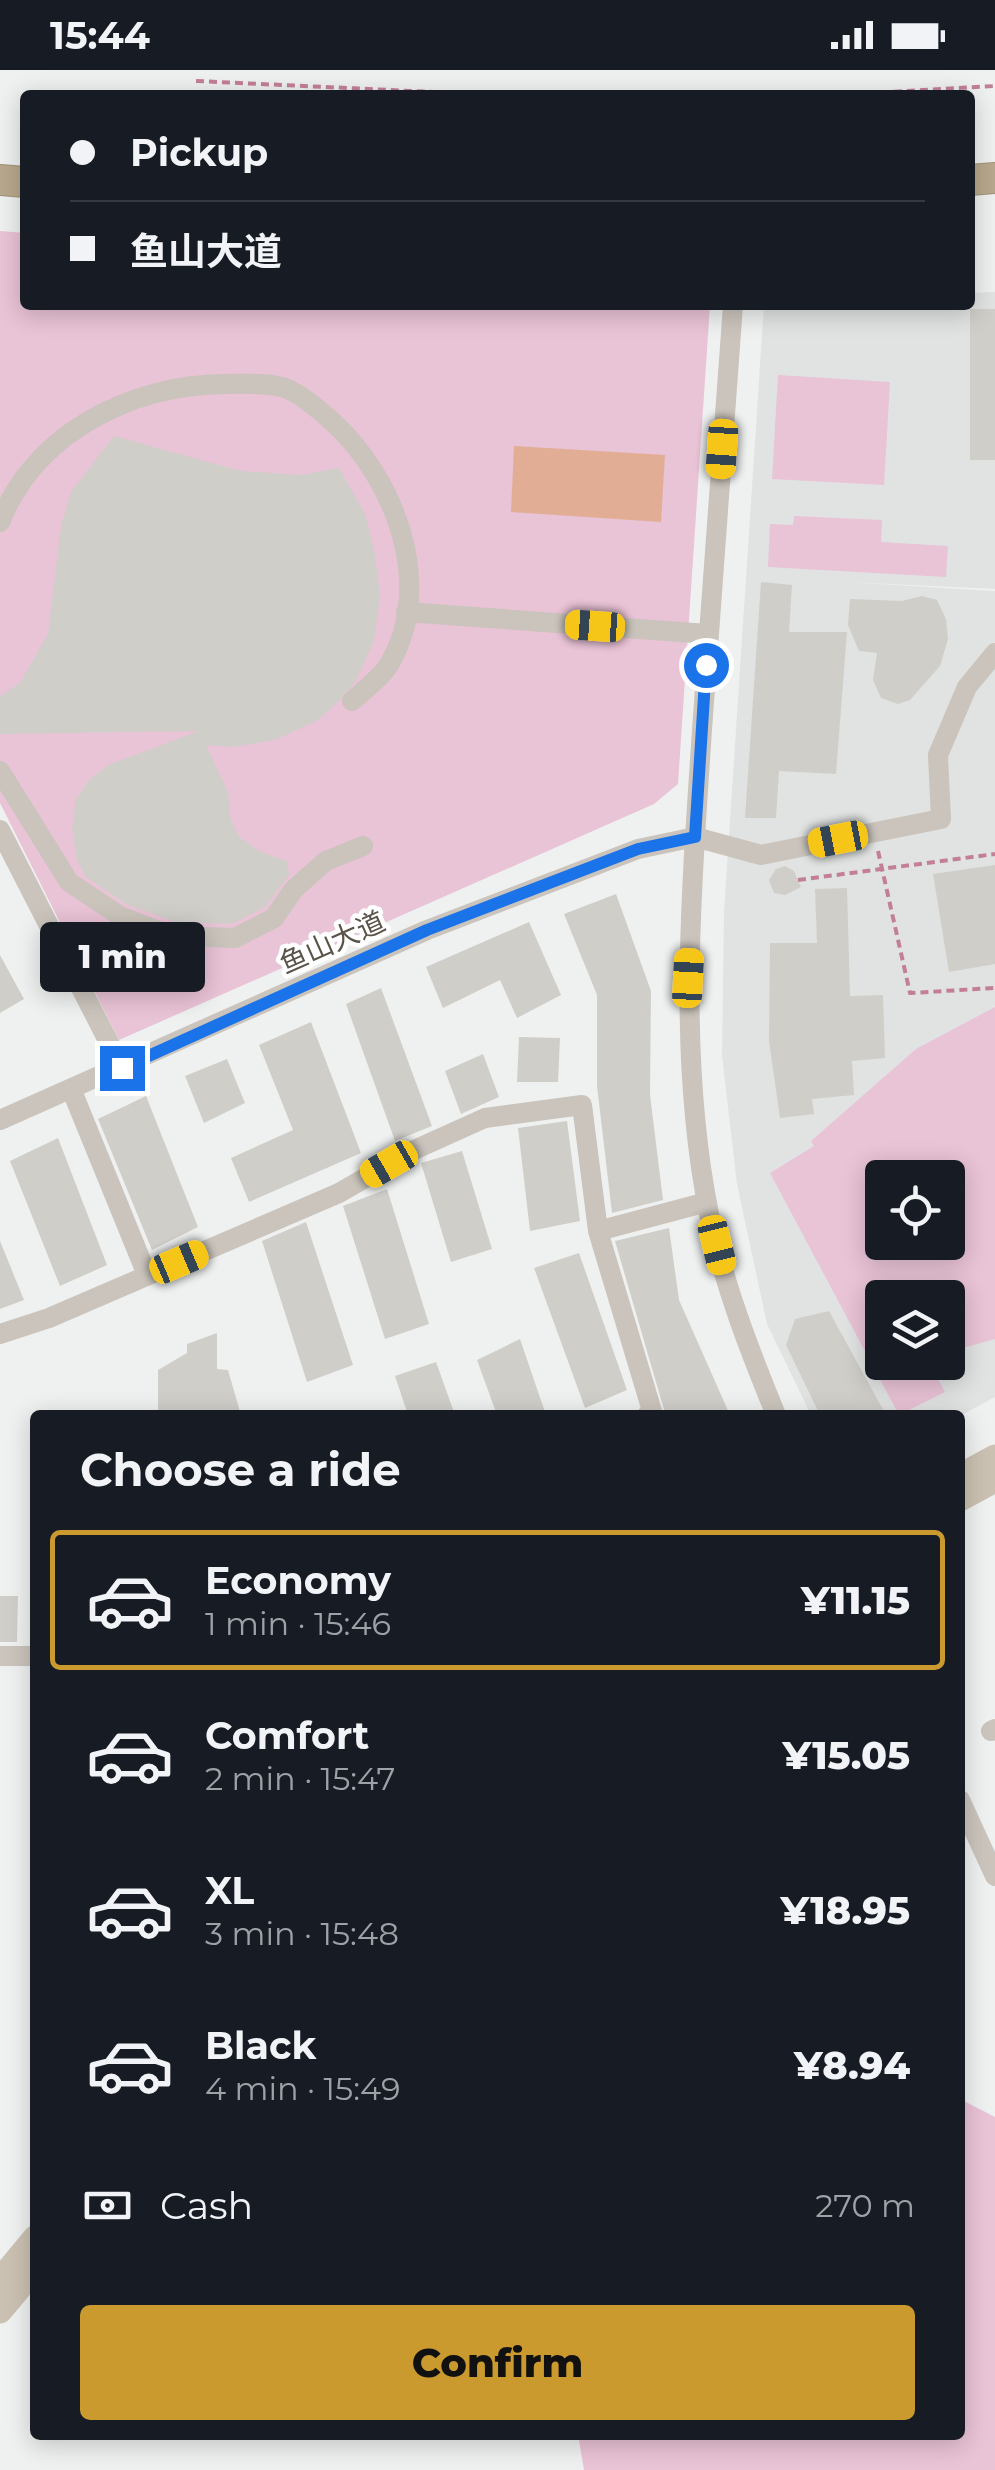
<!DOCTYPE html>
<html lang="en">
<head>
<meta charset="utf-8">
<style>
  body { margin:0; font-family:Montserrat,"Noto Sans SC",sans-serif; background:#242831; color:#f1f3f6; height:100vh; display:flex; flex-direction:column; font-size:38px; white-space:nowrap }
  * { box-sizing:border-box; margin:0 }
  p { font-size:32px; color:#9ea1a6 }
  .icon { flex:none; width:55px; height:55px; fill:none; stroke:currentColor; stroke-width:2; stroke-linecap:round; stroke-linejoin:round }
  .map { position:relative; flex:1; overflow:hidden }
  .side { position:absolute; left:30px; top:1340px; width:935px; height:1030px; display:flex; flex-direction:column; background:#171b24; border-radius:10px; box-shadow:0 5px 25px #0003 }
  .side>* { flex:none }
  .guide { position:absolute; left:20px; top:20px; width:955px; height:220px; border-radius:10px; box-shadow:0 5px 25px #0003; display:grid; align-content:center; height:220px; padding:0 50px; background:#171b24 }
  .fabs { position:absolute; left:865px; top:1090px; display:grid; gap:20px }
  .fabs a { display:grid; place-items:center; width:100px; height:100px; border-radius:10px; background:#171b24; box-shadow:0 5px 25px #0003; font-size:50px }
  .end { position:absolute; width:45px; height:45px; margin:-22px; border:12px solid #1a73e8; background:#fff; box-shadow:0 0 0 5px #fff }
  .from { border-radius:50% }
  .bubble { position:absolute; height:70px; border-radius:10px; background:#171b24; box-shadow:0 5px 25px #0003; font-size:32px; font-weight:800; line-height:70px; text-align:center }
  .car { position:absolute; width:30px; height:60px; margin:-30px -15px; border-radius:12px; box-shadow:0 0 8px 2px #0007; background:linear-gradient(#f5c518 24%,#345 0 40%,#f5c518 0 76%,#345 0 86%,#f5c518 0) }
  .guide b { display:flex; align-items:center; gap:35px; height:95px; font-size:38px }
  .guide b+b { border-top:2px solid #363941 }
  .guide i { width:25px; height:25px; background:#f1f3f6 }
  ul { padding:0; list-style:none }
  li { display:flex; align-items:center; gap:30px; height:140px; margin:0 20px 15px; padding:0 30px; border:5px solid transparent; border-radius:10px }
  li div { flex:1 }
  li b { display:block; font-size:38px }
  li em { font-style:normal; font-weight:800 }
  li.on { border-color:#cb9a2f }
  li>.icon { width:90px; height:90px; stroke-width:1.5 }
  h2 { padding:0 50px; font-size:45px; line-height:120px }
  .pay { display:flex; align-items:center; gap:25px; height:110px; padding:0 50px; font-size:38px }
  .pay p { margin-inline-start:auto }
  .primary-button { display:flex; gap:20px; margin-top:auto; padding:20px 50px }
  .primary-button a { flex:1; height:115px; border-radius:10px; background:#cb9a2f; color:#111; font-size:40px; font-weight:800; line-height:115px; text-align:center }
  .status { display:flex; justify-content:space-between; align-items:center; height:70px; padding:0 50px; background:#171b24; direction:ltr }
  .status svg { height:28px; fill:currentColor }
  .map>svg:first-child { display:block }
  .education { fill:#e0e3e2; fill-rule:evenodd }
  .green { fill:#e9c3d6; fill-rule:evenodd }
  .water { fill:#e1ae95 }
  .building { fill:#d0cec9 }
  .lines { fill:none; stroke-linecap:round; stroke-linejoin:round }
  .highway-casing { stroke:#a39478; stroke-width:32 }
  .path { stroke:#c37f98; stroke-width:4; stroke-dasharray:8 5; stroke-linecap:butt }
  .minor { stroke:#cac4bc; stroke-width:20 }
  .major { stroke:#cac1b2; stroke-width:25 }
  .highway { stroke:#b8a88d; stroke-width:30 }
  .route { stroke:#1a73e8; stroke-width:12 }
  .labels { text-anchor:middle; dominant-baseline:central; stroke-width:9; stroke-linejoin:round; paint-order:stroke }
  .street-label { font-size:28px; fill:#5a5349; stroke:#fff }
</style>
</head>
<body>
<div class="status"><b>15:44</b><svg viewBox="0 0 49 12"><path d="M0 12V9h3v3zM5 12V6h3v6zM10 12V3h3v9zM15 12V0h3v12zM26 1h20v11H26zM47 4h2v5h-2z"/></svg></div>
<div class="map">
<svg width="995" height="2400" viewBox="0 0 995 2400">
  <rect width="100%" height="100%" fill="#eff1f1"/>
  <path class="education" d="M995,222V519L847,512L995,521V1327L960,1346L811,1345L767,1254L737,1114L722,986L724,842L764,235H970V223ZM882,1108H948V1172H882ZM882,1228H948V1292H882Z"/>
  <path class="green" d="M0,161L25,163V235H710L678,714L654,734L119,970L0,733Z
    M778,305L890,312L884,415L772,409Z
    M794,446L882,450L881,472L948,476L946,507L768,497L770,454L793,455Z
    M995,937V1269L948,1282V1228H882V1292L929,1293L945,1322L899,1345L770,1103L814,1076L811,1071L916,979ZM882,1108H948V1172H882Z
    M960,2029L995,2047V2400H584L578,2365H960Z"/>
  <path class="water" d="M514,376L665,385L661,452L511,442Z"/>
  <path class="building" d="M970,239H995V390H970Z
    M114,366L241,401L301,405L339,398L365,444L375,484L380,526L374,571L356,610L339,631L318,650L275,670L232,677L206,675L228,722L230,747L239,767L261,782L287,791L289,805L265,837L232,854L175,852L126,834L86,807L77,790L72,756L76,729L89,710L108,695L199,661L0,664V626L20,613L48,564L61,456L71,422Z
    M761,512L792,515L789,562H847L836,704L779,701L776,748H745Z
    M922,526L937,530L946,549L948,569L940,596L910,630L898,634L881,628L873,610L877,583L859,581L848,555L850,529L902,531Z
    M995,795V894L949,902L933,804Z
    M785,796L794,801L801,817L785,825L774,823L769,810L776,799Z
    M847,818L850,926L883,925L885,988L852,991L854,1025L812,1029L814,1044L780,1048L769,971L770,873H817L815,819Z
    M616,824L651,921L650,1025L663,1130L612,1143L597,1016V925L564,844Z
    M529,852L561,925L517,948L500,910L443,938L426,897Z
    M0,885L24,929L0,943Z
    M381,918L432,1056L395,1071L346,934Z
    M311,952L361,1083L249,1132L231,1088L293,1060L259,975Z
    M519,967L560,968L558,1012H517Z
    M483,984L499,1027L461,1044L445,1001Z
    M227,989L245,1033L204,1053L185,1006Z
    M146,1026L198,1157L152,1180L98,1049Z
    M567,1051L580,1151L530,1161L518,1058Z
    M58,1068L107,1195L60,1216L10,1091Z
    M462,1081L492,1179L451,1192L421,1093Z
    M387,1119L429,1254L385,1269L343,1136Z
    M306,1152L353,1295L307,1312L262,1171Z
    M669,1158L679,1230L730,1345L665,1343L615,1171Z
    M0,1171L24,1230L0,1239Z
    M579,1183L627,1320L585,1338L534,1198Z
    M829,1241L886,1345H820L786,1275L795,1249Z
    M217,1263V1299L228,1300L241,1345H158V1300L187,1283V1274Z
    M520,1269L546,1345H497L477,1290Z
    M436,1292L455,1345H408L395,1306Z
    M0,1526H18L17,1572H0Z"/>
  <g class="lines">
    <defs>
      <path id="highway" d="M0,110L25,112
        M970,110L995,108"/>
    </defs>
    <use href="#highway" class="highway-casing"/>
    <path class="path" d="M196,11L498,25
      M686,25L872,23L995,16
      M878,781L910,923L995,918
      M798,810L995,784"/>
    <path class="minor" d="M733,235C721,386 710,538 700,690C690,841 679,994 709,1144C724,1215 749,1279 776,1345
      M0,452C36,362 132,315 224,314C242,314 268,312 285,318C303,325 320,341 334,353C395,410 435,514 390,593C382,607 364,620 352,631
      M406,542L708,564
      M0,701L69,812L120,846L172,866L235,868L274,848L294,819L326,791L363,776
      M0,760L122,998
      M72,1021L147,1205
      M0,1050L427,860L638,779L695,767L761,785L941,749L938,685L967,617L995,583
      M598,1161L707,1132
      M0,1264L49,1248L339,1123L414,1080L485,1048L582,1035L598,1161L652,1341L647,1345
      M0,1586H35
      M991,1661L995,1659
      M960,1730L995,1806"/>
    <path class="major" d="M960,1406L995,1387
      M960,1429L995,1410
      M0,2210L35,2168
      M0,2241L35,2199"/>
    <use href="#highway" class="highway"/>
  </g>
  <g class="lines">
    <path class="route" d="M122,998L427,860L638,779L695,767L706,595"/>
  </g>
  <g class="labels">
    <g class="street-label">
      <text transform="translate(332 872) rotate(-24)">鱼山大道</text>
    </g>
  </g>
</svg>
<div class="fabs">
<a><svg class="icon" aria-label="locate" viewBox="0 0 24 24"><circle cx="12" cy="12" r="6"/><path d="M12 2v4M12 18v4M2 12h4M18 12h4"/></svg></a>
<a><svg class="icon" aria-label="layers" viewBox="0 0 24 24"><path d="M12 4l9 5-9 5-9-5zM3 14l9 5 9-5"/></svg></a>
</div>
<i class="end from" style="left:706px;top:595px"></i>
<i class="end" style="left:122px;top:998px"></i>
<div class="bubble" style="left:40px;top:852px;width:165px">1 min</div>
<i class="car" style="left:722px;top:379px;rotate:184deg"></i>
<i class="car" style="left:595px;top:556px;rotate:274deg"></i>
<i class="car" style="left:838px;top:769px;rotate:259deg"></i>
<i class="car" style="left:688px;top:908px;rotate:3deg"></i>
<i class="car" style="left:389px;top:1094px;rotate:240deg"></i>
<i class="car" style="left:717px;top:1175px;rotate:166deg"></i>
<i class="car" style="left:179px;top:1192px;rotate:67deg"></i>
<div class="guide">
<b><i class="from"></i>Pickup</b>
<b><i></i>鱼山大道</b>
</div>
<section class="side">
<h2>Choose a ride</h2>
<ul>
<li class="on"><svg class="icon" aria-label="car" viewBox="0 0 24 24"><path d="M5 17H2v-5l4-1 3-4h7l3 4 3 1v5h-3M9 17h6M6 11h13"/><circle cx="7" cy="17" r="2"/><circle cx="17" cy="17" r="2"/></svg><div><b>Economy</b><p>1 min · 15:46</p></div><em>¥11.15</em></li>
<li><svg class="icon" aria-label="car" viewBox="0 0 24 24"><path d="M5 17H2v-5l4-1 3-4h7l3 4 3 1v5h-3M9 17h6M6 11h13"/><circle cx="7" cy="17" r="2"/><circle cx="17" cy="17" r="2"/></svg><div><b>Comfort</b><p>2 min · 15:47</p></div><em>¥15.05</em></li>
<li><svg class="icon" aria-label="car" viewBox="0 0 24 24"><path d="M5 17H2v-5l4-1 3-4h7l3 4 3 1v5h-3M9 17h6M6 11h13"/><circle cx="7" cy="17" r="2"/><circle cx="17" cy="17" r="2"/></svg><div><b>XL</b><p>3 min · 15:48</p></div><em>¥18.95</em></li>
<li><svg class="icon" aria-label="car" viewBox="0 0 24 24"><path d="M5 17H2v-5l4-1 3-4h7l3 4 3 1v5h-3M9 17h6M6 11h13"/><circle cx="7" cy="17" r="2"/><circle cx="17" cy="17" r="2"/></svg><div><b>Black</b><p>4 min · 15:49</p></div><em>¥8.94</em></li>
</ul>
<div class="pay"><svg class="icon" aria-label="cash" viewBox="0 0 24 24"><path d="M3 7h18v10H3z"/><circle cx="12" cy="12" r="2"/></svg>Cash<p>270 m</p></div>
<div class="primary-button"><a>Confirm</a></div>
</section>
</div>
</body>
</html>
